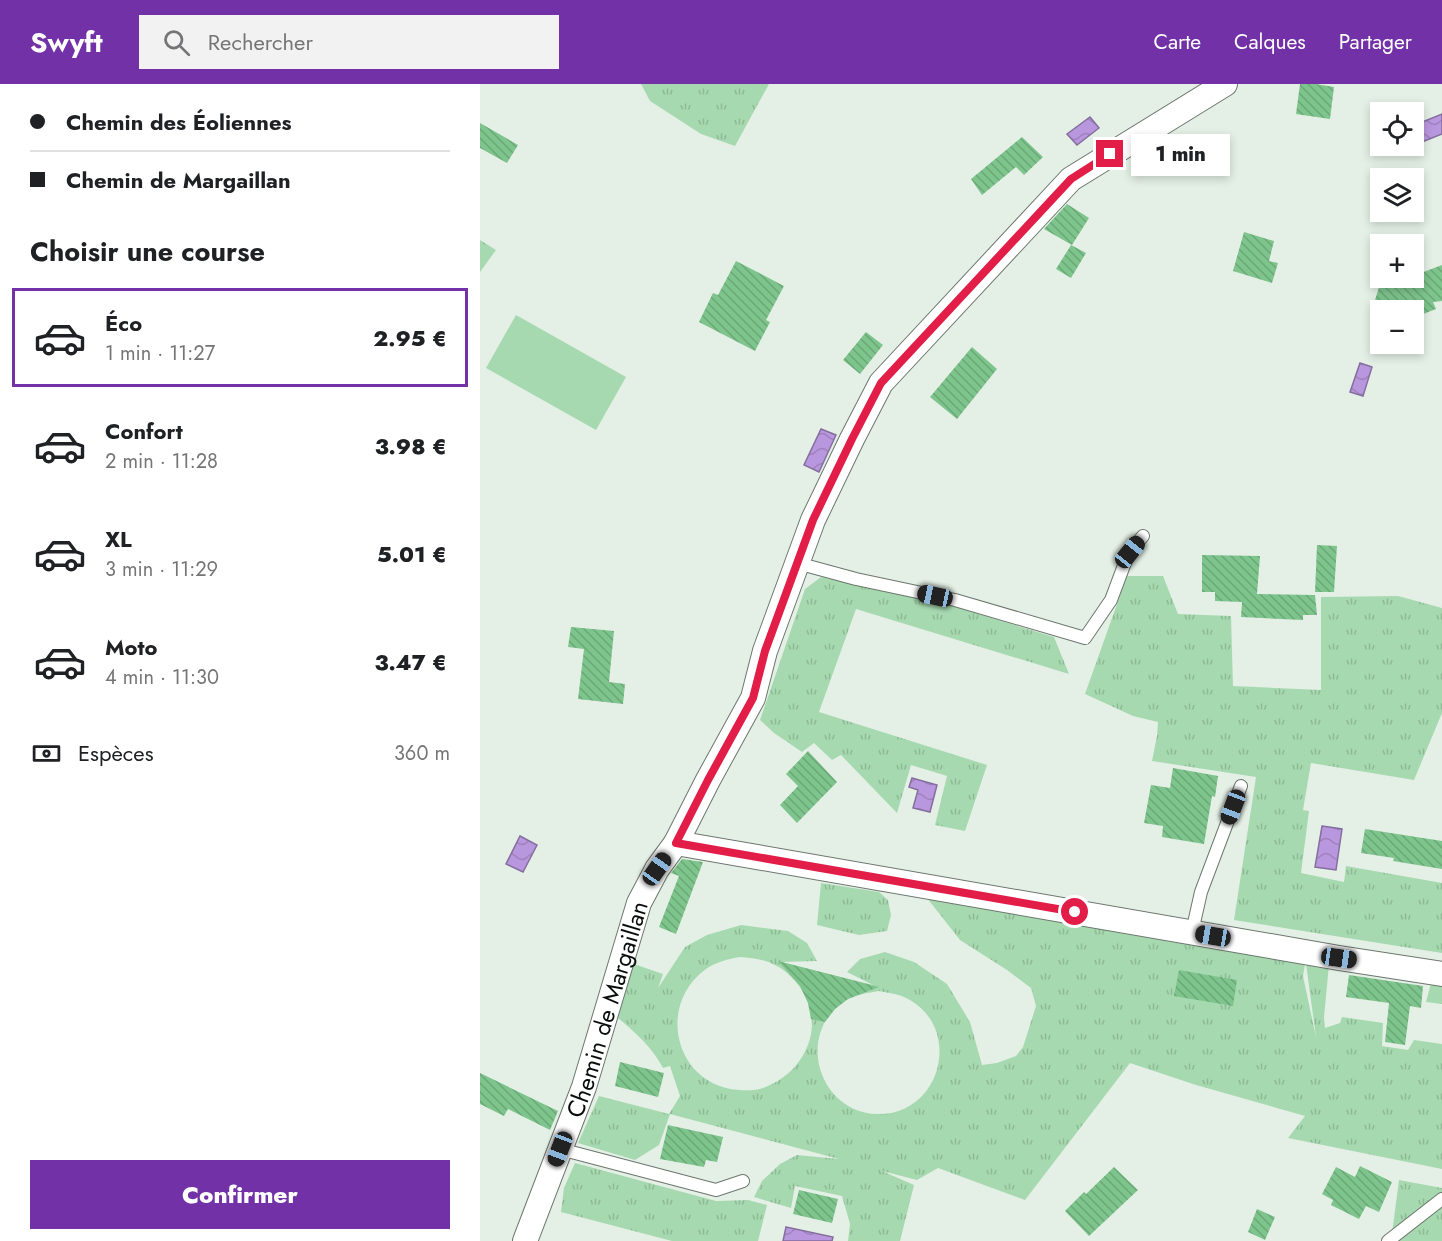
<!DOCTYPE html>
<html lang="fr">
<head>
<meta charset="utf-8">
<style>
  body { margin:0; font-family:Jost,sans-serif; background:#f2f2f2; color:#202124; height:100vh; display:flex; flex-direction:column; font-size:22px; white-space:nowrap }
  * { box-sizing:border-box; margin:0 }
  p { font-size:20px; color:#757577 }
  .icon { flex:none; width:33px; height:33px; fill:none; stroke:currentColor; stroke-width:2; stroke-linecap:round; stroke-linejoin:round }
  .map { position:relative; flex:1; overflow:hidden }
  .side { display:flex; flex-direction:column; background:#fff; width:480px }
  .side>* { flex:none }
  .guide { display:grid; align-content:center; height:132px; padding:0 30px; background:#fff }
  .buttons { position:absolute; left:890px; top:18px; display:grid; gap:12px }
  .buttons a { display:grid; place-items:center; width:54px; height:54px; border-radius:0px; background:#fff; box-shadow:0 3px 9px #0003; font-size:30px }
  .end { position:absolute; width:27px; height:27px; margin:-14px; border:8px solid #e11d48; background:#fff; box-shadow:0 0 0 3px #fff }
  .from { border-radius:50% }
  .bubble { position:absolute; height:42px; border-radius:0px; background:#fff; box-shadow:0 3px 9px #0003; font-size:20px; font-weight:800; line-height:42px; text-align:center }
  .car { position:absolute; width:18px; height:36px; margin:-18px -9px; border-radius:8px; box-shadow:0 0 4px 2px #0007; background:linear-gradient(#222 24%,#8ab4d8 0 40%,#222 0 76%,#8ab4d8 0 86%,#222 0) }
  .guide b { display:flex; align-items:center; gap:21px; height:57px; font-size:22px }
  .guide b+b { border-top:2px solid #e0e0e0 }
  .guide i { width:15px; height:15px; background:#202124 }
  ul { padding:0; list-style:none }
  li { display:flex; align-items:center; gap:18px; height:99px; margin:0 12px 9px; padding:0 18px; border:3px solid transparent; border-radius:0px }
  li div { flex:1 }
  li b { display:block; font-size:22px }
  li em { font-style:normal; font-weight:800 }
  li.active { border-color:#7231a6 }
  li>.icon { width:54px; height:54px; stroke-width:1.5 }
  h2 { padding:0 30px; font-size:27px; line-height:72px }
  .pay { display:flex; align-items:center; gap:15px; height:66px; padding:0 30px; font-size:22px }
  .pay p { margin-inline-start:auto }
  .button { display:flex; gap:12px; margin-top:auto; padding:12px 30px }
  .button a { flex:1; height:69px; border-radius:0px; background:#7231a6; color:#fff; font-size:24px; font-weight:800; line-height:69px; text-align:center }
  header { display:flex; align-items:center; gap:36px; box-sizing:border-box; height:84px; padding:0 30px; background:#7231a6; color:#fff }
  header strong { font-size:28px }
  nav { display:flex; gap:33px; margin-inline-start:auto; font-size:21px }
  .search { width:420px; height:54px; background:#f2f2f2; display:flex; align-items:center; gap:15px; box-sizing:border-box; padding:0 21px; border-radius:0px; color:#757577; font-size:22px }
  main { display:flex; flex:1; min-height:0 }
  .map>svg:first-child { display:block }
  .grass { fill:url(#grass-tufts); fill-rule:evenodd }
  .pitch { fill:#a6d9af }
  .water { fill:url(#water-waves); stroke:#846e9e; stroke-width:1.5 }
  .building { fill:url(#building-back-hatch) }
  .lines { fill:none; stroke-linecap:round; stroke-linejoin:round }
  .lane-casing { stroke:#6c776e; stroke-width:14 }
  .street-casing { stroke:#6c776e; stroke-width:26 }
  .lane { stroke:#fff; stroke-width:12 }
  .street { stroke:#fff; stroke-width:24 }
  .route { stroke:#e11d48; stroke-width:8 }
  .labels { text-anchor:middle; dominant-baseline:central; stroke-width:4.5; stroke-linejoin:round; paint-order:stroke }
  .street-label { font-size:24px; fill:#090d0a; stroke:#f1fef3 }
</style>
</head>
<body>
<header>
<strong>Swyft</strong>
<div class="search"><svg class="icon" aria-label="search" viewBox="0 0 24 24"><circle cx="10" cy="10" r="6"/><path d="M15 15l6 6"/></svg>Rechercher</div>
<nav><a>Carte</a><a>Calques</a><a>Partager</a></nav>
</header>
<main>
<section class="side">
<div class="guide">
<b><i class="from"></i>Chemin des Éoliennes</b>
<b><i></i>Chemin de Margaillan</b>
</div>
<h2>Choisir une course</h2>
<ul>
<li class="active"><svg class="icon" aria-label="car" viewBox="0 0 24 24"><path d="M5 17H2v-5l4-1 3-4h7l3 4 3 1v5h-3M9 17h6M6 11h13"/><circle cx="7" cy="17" r="2"/><circle cx="17" cy="17" r="2"/></svg><div><b>Éco</b><p>1 min · 11:27</p></div><em>2.95 €</em></li>
<li><svg class="icon" aria-label="car" viewBox="0 0 24 24"><path d="M5 17H2v-5l4-1 3-4h7l3 4 3 1v5h-3M9 17h6M6 11h13"/><circle cx="7" cy="17" r="2"/><circle cx="17" cy="17" r="2"/></svg><div><b>Confort</b><p>2 min · 11:28</p></div><em>3.98 €</em></li>
<li><svg class="icon" aria-label="car" viewBox="0 0 24 24"><path d="M5 17H2v-5l4-1 3-4h7l3 4 3 1v5h-3M9 17h6M6 11h13"/><circle cx="7" cy="17" r="2"/><circle cx="17" cy="17" r="2"/></svg><div><b>XL</b><p>3 min · 11:29</p></div><em>5.01 €</em></li>
<li><svg class="icon" aria-label="car" viewBox="0 0 24 24"><path d="M5 17H2v-5l4-1 3-4h7l3 4 3 1v5h-3M9 17h6M6 11h13"/><circle cx="7" cy="17" r="2"/><circle cx="17" cy="17" r="2"/></svg><div><b>Moto</b><p>4 min · 11:30</p></div><em>3.47 €</em></li>
</ul>
<div class="pay"><svg class="icon" aria-label="cash" viewBox="0 0 24 24"><path d="M3 7h18v10H3z"/><circle cx="12" cy="12" r="2"/></svg>Espèces<p>360 m</p></div>
<div class="button"><a>Confirmer</a></div>
</section>
<div class="map">
<svg width="962" height="1157" viewBox="0 0 962 1157">
  <defs>
    <pattern id="grass-tufts" width="24" height="20" patternUnits="userSpaceOnUse" patternTransform="scale(1.5)"><rect width="24" height="20" fill="#a6d9af"/><path d="M3 7l-1-3M5 7V3M7 7l1-3M15 17l-1-3M17 17v-4M19 17l1-3" fill="none" stroke="#8eb995"/></pattern>
    <pattern id="water-waves" width="16" height="10" patternUnits="userSpaceOnUse" patternTransform="scale(1.5)"><rect width="16" height="10" fill="#b997de"/><path d="M0 5q4-4 8 0t8 0" fill="none" stroke="#9e81bd"/></pattern>
    <pattern id="building-back-hatch" width="6" height="6" patternUnits="userSpaceOnUse" patternTransform="scale(1.5)"><rect width="6" height="6" fill="#7ec48d"/><path d="M-1 5l2 2M0 0l6 6M5-1l2 2" fill="none" stroke="#6ca778"/></pattern>
  </defs>
  <rect width="100%" height="100%" fill="#e4f0e6"/>
  <path class="grass" d="M161,0H289L255,62L221,50L170,17Z
    M0,156L16,166L0,188Z
    M647,492H683L698,530L751,532L753,602L841,606V513L918,512L962,524V629L934,696L831,679L823,726L829,727L821,789L864,798L866,782L962,799V869L754,836L776,693L672,677L677,652L678,638L653,632L605,610Z
    M341,493L449,515L574,553L589,590L376,525L339,628L507,681L485,747L455,741L467,692L431,681L417,729L361,671L352,676L334,659L322,668L294,649L280,636L325,505Z
    M341,799L399,808L408,816L411,831L407,847L379,851L337,841Z
    M447,814L671,851V854L849,881L844,933L845,944L860,939L862,933L903,939L902,962L928,966L934,956L962,960V1085L808,1054L825,1032L716,1001L650,979L545,1116L458,1084L437,1096L402,1087L434,1101L420,1157H368L370,1140L362,1112L315,1102L311,1124L274,1113L282,1097L300,1080L317,1071L359,1075L190,1030L179,1061L155,1076L98,1059L119,1012L189,1030L200,1012L190,982L183,984C172,963 156,949 138,934L151,879L183,890L178,904L205,863L227,851L261,841L308,847L327,859L337,877L301,878L393,901L367,888L380,875L405,868L434,878L467,900L490,938L502,981L517,979L536,972L543,963L556,922L551,904L527,886L480,856ZM260,873C272,874 284,875 295,881C322,895 339,928 329,958C322,978 309,992 290,1001C281,1006 270,1007 259,1006C196,1002 175,922 226,885C236,878 248,875 260,873ZM825,880H826L836,953L823,892ZM399,907C409,909 420,910 430,916C483,947 460,1031 398,1030C337,1029 314,946 368,915C378,910 388,909 399,907Z
    M951,899L962,901V920L946,918Z
    M95,1079L236,1117L268,1116L287,1121L278,1157H192L81,1128L84,1104Z
    M919,1096L962,1104V1157H911Z"/>
  <path class="pitch" d="M36,231L146,293L116,346L6,284Z"/>
  <path class="water" d="M962,30V50L942,58L935,41Z
    M610,33L619,44L597,61L587,50Z
    M880,279L892,283L883,312L870,308Z
    M341,345L356,351L339,388L324,381Z
    M432,694L457,701L450,728L433,724L438,706L429,703Z
    M842,742L862,745L856,786L835,783Z
    M40,752L57,761L43,788L26,780Z
    M306,1143L353,1153L352,1157H303Z"/>
  <path class="building" d="M820,0H836L854,3L850,35L816,30Z
    M0,39L38,61L27,79L0,64Z
    M542,53L563,73L544,91L536,83L502,111L491,95Z
    M587,120L609,134L592,161L564,145Z
    M764,148L794,157L789,177L798,179L792,199L753,187Z
    M591,161L606,169L591,194L576,185Z
    M256,177L304,202L286,236L290,238L275,267L219,238L233,209L238,211Z
    M962,181V217L953,218L956,225L933,234V226H916L913,220L895,216L902,194H933V192Z
    M386,248L403,261L380,290L363,276Z
    M492,263L517,285L477,335L450,313Z
    M837,461L857,462L854,508H835Z
    M722,471L780,472L777,510L835,511L837,531H823V536L761,533L762,518L735,517V508H722Z
    M91,543L134,547L129,598L145,600L143,620L98,615L104,565L88,563Z
    M328,667L357,698L317,739L300,721L318,702L306,690Z
    M693,684L738,692L735,713L732,712L724,760L682,753L683,742L664,739L671,701L690,704Z
    M885,745L962,757V785L913,777L914,774L881,769Z
    M202,775L223,778L196,850L179,843L199,792L191,789Z
    M298,877L399,903L368,915L355,925L345,938L331,935L328,919L320,902Z
    M699,886L757,896L753,922L694,912Z
    M869,891L943,902L941,924L930,922L925,961L905,958L909,919L866,913Z
    M140,978L184,989L178,1013L135,1002Z
    M0,989L78,1027L70,1046L28,1025L24,1032L0,1020Z
    M188,1041L243,1053L237,1078L226,1076L224,1083L180,1075Z
    M880,1082L912,1098L899,1128L886,1122L879,1135L851,1121L853,1116L842,1110L856,1083L875,1093Z
    M634,1083L658,1106L609,1152L585,1127L604,1108L606,1110Z
    M319,1106L358,1115L352,1139L313,1130Z
    M777,1125L795,1133L785,1156L768,1148Z"/>
  <g class="lines">
    <defs>
      <path id="lane" d="M317,479L376,495L475,516L605,554L631,516L649,468L663,452
        M712,848L721,808L761,702
        M80,1065L236,1106L263,1097
        M908,1157L962,1115"/>
      <g id="street">
        <path d="M196,759L859,874L962,890"/>
        <path id="s1" d="M45,1157L104,1003L159,819L177,785L196,759L228,696L273,614L285,567L333,436L372,355L401,299L591,95L745,0"/>
      </g>
    </defs>
    <use href="#lane" class="lane-casing"/>
    <use href="#street" class="street-casing"/>
    <use href="#lane" class="lane"/>
    <use href="#street" class="street"/>
  </g>
  <g class="lines">
    <path class="route" d="M595,828L196,759L228,696L273,614L285,567L333,436L372,355L401,299L591,95L630,70"/>
  </g>
  <g class="labels">
    <g class="street-label">
      <text stroke="none"><textPath href="#s1" startOffset="246">Chemin de Margaillan</textPath></text>
    </g>
  </g>
</svg>
<div class="buttons">
<a><svg class="icon" aria-label="locate" viewBox="0 0 24 24"><circle cx="12" cy="12" r="6"/><path d="M12 2v4M12 18v4M2 12h4M18 12h4"/></svg></a>
<a><svg class="icon" aria-label="layers" viewBox="0 0 24 24"><path d="M12 4l9 5-9 5-9-5zM3 14l9 5 9-5"/></svg></a>
<a>+</a>
<a>−</a>
</div>
<i class="end from" style="left:595px;top:828px"></i>
<i class="end" style="left:630px;top:70px"></i>
<div class="bubble" style="left:651px;top:50px;width:99px">1 min</div>
<i class="car" style="left:650px;top:468px;rotate:39deg"></i>
<i class="car" style="left:455px;top:512px;rotate:282deg"></i>
<i class="car" style="left:753px;top:723px;rotate:201deg"></i>
<i class="car" style="left:177px;top:785px;rotate:35deg"></i>
<i class="car" style="left:733px;top:852px;rotate:280deg"></i>
<i class="car" style="left:859px;top:874px;rotate:98deg"></i>
<i class="car" style="left:80px;top:1065px;rotate:201deg"></i>
</div>
</main>
</body>
</html>
